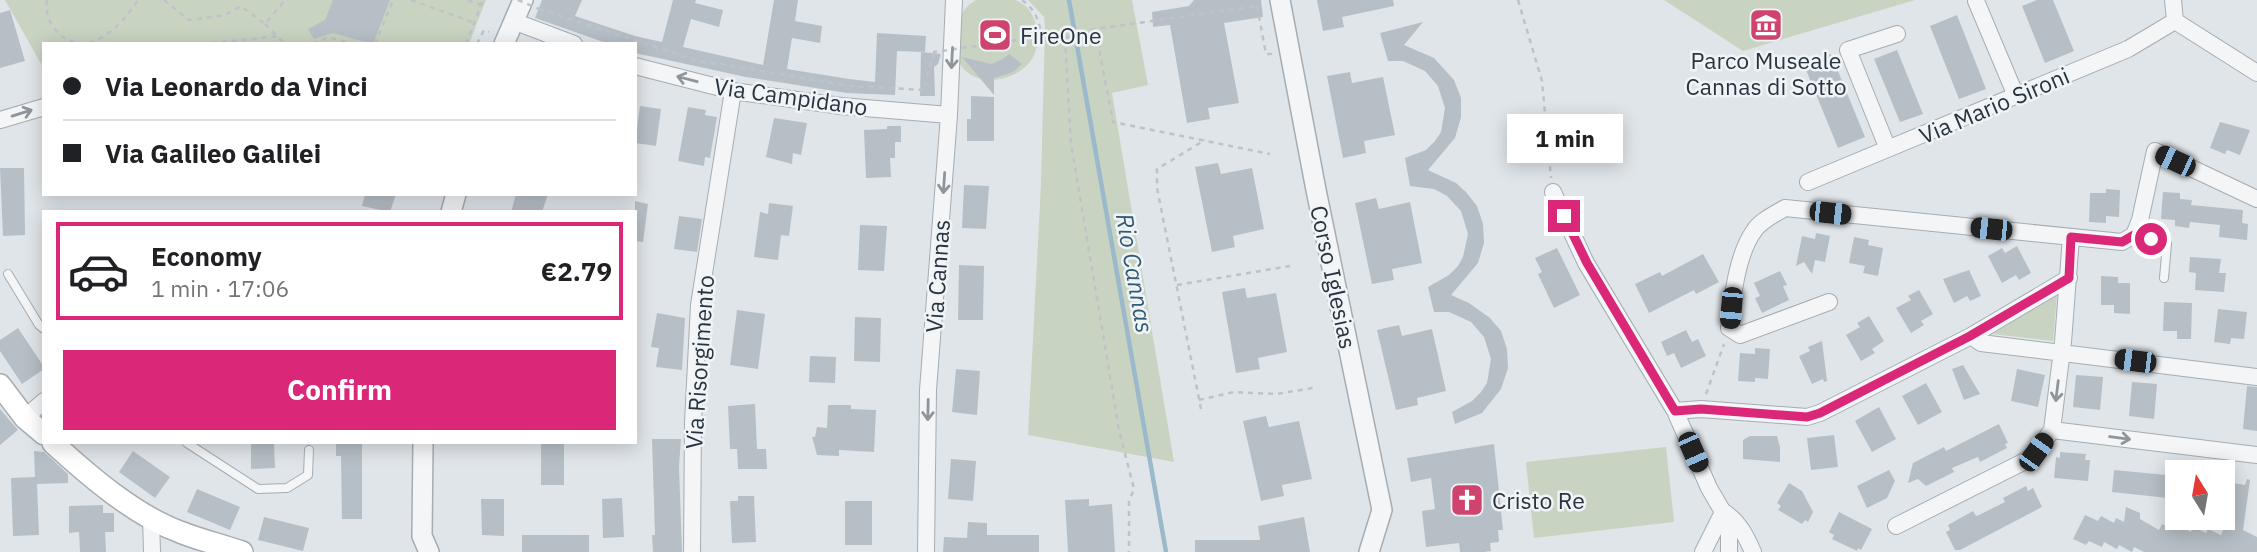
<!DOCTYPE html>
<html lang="en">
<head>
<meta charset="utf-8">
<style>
  body { margin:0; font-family:"IBM Plex Sans",sans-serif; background:#f6f6f6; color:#202124; height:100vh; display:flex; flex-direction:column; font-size:26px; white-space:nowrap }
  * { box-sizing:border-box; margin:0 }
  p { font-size:23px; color:#757577 }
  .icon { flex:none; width:38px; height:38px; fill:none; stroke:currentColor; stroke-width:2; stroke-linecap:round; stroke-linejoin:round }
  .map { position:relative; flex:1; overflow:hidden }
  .sheet { position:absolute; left:42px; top:210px; width:595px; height:234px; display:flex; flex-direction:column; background:#fff; border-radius:0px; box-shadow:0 4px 18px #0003 }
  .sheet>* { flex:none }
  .banner { position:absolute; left:42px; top:42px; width:595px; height:154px; border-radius:0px; box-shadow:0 4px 18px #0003; display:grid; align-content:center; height:154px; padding:0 21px; background:#fff }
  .needle { width:46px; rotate:349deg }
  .buttons { position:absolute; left:2165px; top:460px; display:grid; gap:14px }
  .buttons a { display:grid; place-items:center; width:70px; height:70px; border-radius:0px; background:#fff; box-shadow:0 4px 18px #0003; font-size:35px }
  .end { position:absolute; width:32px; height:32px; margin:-16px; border:9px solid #db2777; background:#fff; box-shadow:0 0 0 4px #fff }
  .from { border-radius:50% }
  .bubble { position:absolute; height:49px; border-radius:0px; background:#fff; box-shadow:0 4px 18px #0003; font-size:23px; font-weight:700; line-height:49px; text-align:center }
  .car { position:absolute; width:21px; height:42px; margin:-21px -10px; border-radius:9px; box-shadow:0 0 5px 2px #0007; background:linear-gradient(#222 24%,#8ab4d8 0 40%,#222 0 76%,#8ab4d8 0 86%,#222 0) }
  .banner b { display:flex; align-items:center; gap:24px; height:66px; font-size:26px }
  .banner b+b { border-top:2px solid #e0e0e0 }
  .banner i { width:18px; height:18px; background:#202124 }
  ul { padding:12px 0 0; list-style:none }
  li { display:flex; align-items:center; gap:21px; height:98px; margin:0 14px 10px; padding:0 7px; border:4px solid transparent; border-radius:0px }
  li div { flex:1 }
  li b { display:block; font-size:26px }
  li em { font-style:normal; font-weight:700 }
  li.current { border-color:#db2777 }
  li>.icon { width:63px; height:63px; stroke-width:1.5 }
  .primary-button { display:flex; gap:14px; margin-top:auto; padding:14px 21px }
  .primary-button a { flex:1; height:80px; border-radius:0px; background:#db2777; color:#fff; font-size:28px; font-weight:700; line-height:80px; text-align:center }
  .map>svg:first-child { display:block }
  .green { fill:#c9d3c1 }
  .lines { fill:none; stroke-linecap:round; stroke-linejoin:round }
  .stream { stroke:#9bb9ca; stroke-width:4.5 }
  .building { fill:#b7bfc6 }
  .service-casing { stroke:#a5adb3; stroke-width:10 }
  .minor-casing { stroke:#a5adb3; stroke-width:18 }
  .tertiary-casing { stroke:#a5adb3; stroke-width:22 }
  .secondary-casing { stroke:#a5adb3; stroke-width:24 }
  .path { stroke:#bec3c8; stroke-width:2.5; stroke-dasharray:5 5; stroke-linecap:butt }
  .service { stroke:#f3f5f7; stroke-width:8 }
  .minor { stroke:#f3f5f7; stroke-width:16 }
  .tertiary { stroke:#f3f5f7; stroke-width:19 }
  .secondary { stroke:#fff; stroke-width:21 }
  .path-bridge { stroke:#bec3c8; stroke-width:2.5; stroke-dasharray:5 5; stroke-linecap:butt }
  .oneway { stroke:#8e959c }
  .route { stroke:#db2777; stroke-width:9 }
  .labels { text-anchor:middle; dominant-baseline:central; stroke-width:5; stroke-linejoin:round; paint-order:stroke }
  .poi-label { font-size:23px; fill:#283541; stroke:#f0f4f7; text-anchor:start }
  .street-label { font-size:23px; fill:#283541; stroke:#f0f4f7 }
  .water-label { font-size:24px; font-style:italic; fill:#325b75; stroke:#f0f4f7 }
</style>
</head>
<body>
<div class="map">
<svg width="2257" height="552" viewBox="0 0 2257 552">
  <rect width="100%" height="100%" fill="#e0e5e9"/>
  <path class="green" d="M5,0H486L469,44H44V69Z
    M976,0C988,0 1003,0 1014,0C1038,6 1043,42 1032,59C1015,85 967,89 957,57C955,51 957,41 958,35C959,18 961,9 976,0Z
    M1028,0H1132L1148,85L1112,93L1174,462L1028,435L1041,184L1045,26L1044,17Z
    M1664,0H1915L1743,51Z
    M2057,294L2053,341L1993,334Z
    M1666,447L1674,522L1534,538L1526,462Z"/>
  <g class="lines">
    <path class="stream" d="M1069,0L1166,552"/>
  </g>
  <path class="building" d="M333,0H390L373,44L332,33L314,39L308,29L325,20Z
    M542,0H582L575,16L635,36L662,42L673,0H696L695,3L723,10L719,27L691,19L683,47L763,65L774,0H798L795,21L822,26L820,43L792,38L787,69L849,79L875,82L877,33L926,36L925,52L897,51L895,95L847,93L746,77L635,53V44H609L535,18Z
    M1194,0H1261L1263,17L1224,23L1239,103L1208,108L1210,119L1187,123L1170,25L1153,27L1152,12L1189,6Z
    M1317,0H1393L1394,6L1342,17L1344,27L1323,31Z
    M2037,0H2053L2074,51L2045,63L2022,6Z
    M10,10L25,61L0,68V13Z
    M1957,15L1986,89L1959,99L1930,26Z
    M1423,22L1404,45L1434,58L1454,80L1461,98V117L1455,138L1428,170L1456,183L1466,192L1477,206L1483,224L1484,243L1478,263L1451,295L1469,303L1490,318L1501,331L1507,349L1508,368L1501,389L1482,413L1455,424L1452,412L1472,401L1481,392L1487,383L1491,359L1484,337L1471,322L1449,312H1434L1428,287L1449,275L1458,266L1463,257L1468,234L1461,211L1447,196L1434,189L1410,186L1405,158L1426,150L1435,141L1441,132L1445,108L1438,86L1425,71L1403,61H1388L1380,33Z
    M1897,50L1923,114L1900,122L1874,59Z
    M921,52L941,54L938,64L934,67L935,96H920Z
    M1009,54L1022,64L1013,72L994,78V95L962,57L991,64L1003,59Z
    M1831,54L1865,137L1838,148L1804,65Z
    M1350,72L1352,83L1383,77L1395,135L1364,141L1366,153L1343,158L1327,76Z
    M971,96L994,97V141H967V119H971Z
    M640,106L661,109L656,146L635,143Z
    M688,107L706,110L705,115L717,117L710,158L705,157L704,166L678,161Z
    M774,118L807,123L801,155L793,153L792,164L766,157Z
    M2220,122L2250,130L2240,155L2227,150L2225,154L2210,148Z
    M887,126H901V142H895V158H890L891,177L866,178L864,130L887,129Z
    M1218,163L1221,174L1252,168L1264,229L1233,236L1235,247L1212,252L1195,167Z
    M0,168H24L25,235L3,236Z
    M964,185L989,186L986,229L962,228Z
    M2106,189L2120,190L2119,217L2106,216V223L2089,222L2090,193H2106Z
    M2163,192L2180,193V199L2192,200L2191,205L2243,210L2242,223L2248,224L2247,240L2219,237L2220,225L2190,222L2189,228L2175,226V220L2161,219Z
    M365,194H396L390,212L362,206Z
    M516,194H548L542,212H511Z
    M1376,198L1379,209L1410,202L1422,263L1392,269L1394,280L1372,284L1355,203Z
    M635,201L648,204L643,242L635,241Z
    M769,203L793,206L789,236L781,235L778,260L754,257L760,212L768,214Z
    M679,216L702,219L697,252L674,249Z
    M860,225L887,226L884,271L858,270Z
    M1816,233L1830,236L1825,262L1815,260L1812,274L1804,262L1796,266L1802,236L1815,239Z
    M1854,237L1869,240L1868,245L1883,248L1878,276L1863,273L1865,266L1849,263Z
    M2017,246L2031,273L2019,280L2016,275L2002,283L1988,256L2002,248L2005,253Z
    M1557,248L1580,295L1554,308L1538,274L1542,272L1535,258Z
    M1703,254L1719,282L1696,294L1694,290L1649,313L1635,284L1660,272L1662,276Z
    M2190,257L2221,259L2219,273H2226L2224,292L2195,290L2196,273L2189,272Z
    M959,265L984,266L983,320H958Z
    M1969,270L1981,296L1970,301L1967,296L1954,303L1943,279Z
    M1780,271L1787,285L1783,286L1789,300L1762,313L1755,298L1760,296L1754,283Z
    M2101,276L2118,277V283H2130V314L2114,313V305H2101Z
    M1245,288L1247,298L1276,293L1287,352L1258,358L1260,369L1236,373L1222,292Z
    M1919,290L1933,314L1921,321L1924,325L1911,333L1896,308L1911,300L1908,296Z
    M2164,302L2192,303L2191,339H2177V331H2163Z
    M2218,309L2247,312L2244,339L2231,338L2230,344L2214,342Z
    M737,310L765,314L758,369L730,365Z
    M657,313L685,318L682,370L656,367L659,348L651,347Z
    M1869,316L1884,341L1872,349L1875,353L1861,361L1846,335L1860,327L1857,323Z
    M855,317L881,318L880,362L854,361Z
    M1399,325L1402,336L1432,329L1446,391L1417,398L1418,405L1396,410L1377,330Z
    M18,328L44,367V369L22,384L0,351V340Z
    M1686,330L1692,342L1698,339L1706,356L1681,368L1674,353L1667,356L1661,342Z
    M1822,341L1827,381L1824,382L1823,379L1812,384L1799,356L1810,351L1808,347Z
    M1755,348L1770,349L1768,379L1755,378V382L1738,381L1740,353L1755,354Z
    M810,356L836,357L835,383L809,382Z
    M1963,365L1980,394L1964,400L1952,369Z
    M956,369L980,371L977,415L952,412Z
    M2017,369L2045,375L2038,407L2011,401Z
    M2076,375L2103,377L2100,410L2073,407Z
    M2132,382L2157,384L2154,419L2129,416Z
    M1926,383L1942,412L1918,425L1902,396Z
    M2247,386L2257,387V431L2243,429Z
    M755,404L757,449H766L767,469H738L737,449H730L728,406Z
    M828,405H851V409L876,410L874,452L839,450V456L817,455L812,437H815L817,427L827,428Z
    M1879,407L1896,439L1872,452L1855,421Z
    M0,409L18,430L0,445Z
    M1266,416L1269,427L1299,421L1312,479L1282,485L1284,496L1261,501L1243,421Z
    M1999,424L2008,443L2005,444L2007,448L1980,462L1978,457L1952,468L1954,472L1926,486L1918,479L1908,483L1913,463L1944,447L1946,451Z
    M1834,435L1838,467L1811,470L1807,438Z
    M1750,436H1777L1780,447V462L1743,459V440Z
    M652,439H681L679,466L682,552H653L652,535H655Z
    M251,443H274L275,468L251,469Z
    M336,443H362V519H342L341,456H336Z
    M541,444H564V485H541Z
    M1494,444L1503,530H1498L1499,542L1490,543L1491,551L1484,552H1460L1459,543L1426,547L1422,511L1435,509L1431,478L1411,482L1407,458Z
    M34,451L44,452L68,474V483L37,484L39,535L13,536L11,478L35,477Z
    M133,451L170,477L155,498L119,472Z
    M2060,452L2086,454L2085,460H2090L2088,481L2054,478L2056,457L2060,458Z
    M951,459L976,461L973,501L948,499Z
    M1889,470L1895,481L1887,498L1867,508L1857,486Z
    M2114,470L2177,476V499L2112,492Z
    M2247,479L2250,480L2243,530L2257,537V552H2144L2134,547L2132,552L2119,545L2117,549L2104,542L2102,547L2089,541L2086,545L2073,539L2085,515L2098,521L2101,516L2114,523L2116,518L2124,522L2126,507L2140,513V519L2159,530L2162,524L2175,530L2178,525L2191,532L2193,527L2206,533L2208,529L2221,535L2235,506L2222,505V481L2245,485Z
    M1789,483L1802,491L1813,512L1808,522L1805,520L1802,524L1778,510L1781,506L1777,503Z
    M2026,486L2028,491L2033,488L2042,507L1960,550H1955L1946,532L1950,530L1948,525L1973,511L1976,516L1979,515L2005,502L2003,498Z
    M197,489L240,507L230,530L187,512Z
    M738,496H754L756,542L732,543L730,501H738Z
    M622,498L624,537L603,538L602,499Z
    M481,499H504V536L482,535Z
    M1089,499V506L1112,504L1115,552H1068L1065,500Z
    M845,501H872V545H845Z
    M103,505V513H114V532H105L106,552H80L79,532L69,533V506Z
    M1839,512L1872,529L1861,550L1858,548L1857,551L1832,539L1834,535L1829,532Z
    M264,517L309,528L303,551L258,540Z
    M1304,517L1310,552H1195V540H1260L1258,526Z
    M968,522L987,523V535H1039V552H943L944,537L967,538Z
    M522,535H589V552H522Z"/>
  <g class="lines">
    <defs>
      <path id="service" d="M2134,235L2167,244L2164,278
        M8,274L39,325L44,329
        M187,443L258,489L287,488L308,475L309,450"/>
      <path id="minor" d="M2173,0L2175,21
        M1976,1L2016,96
        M513,21L574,44
        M2175,21L2257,73
        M635,66L733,91L841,106L949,115
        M0,120L44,107
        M1888,149L1848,50L1897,34
        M1808,182L2128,49L2175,21
        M1553,192L1586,263L1675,411L1709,488L1723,512L1729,530V552
        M1829,302L1740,335L1729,328C1732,299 1737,254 1754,231C1760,221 1775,214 1785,208L2122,242L2134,235L2140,220L2155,151L2257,199
        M1971,336L1981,343L2257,377
        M1675,411L1701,409L1807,417L1820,413L1971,336L2069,278
        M25,418L44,401
        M2052,430L2257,455
        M1724,512C1739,522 1746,536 1753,552
        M151,518L152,552
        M1896,526L2027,460L2036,452L2052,430L2063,342L2071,237
        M692,552L693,422L699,305L733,91
        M926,552L928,390L949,115L954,0
        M1703,552L1723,512"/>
      <path id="tertiary" d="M1280,0L1316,190L1382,510L1369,552
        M504,44L523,0
        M451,212L456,194
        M423,443L422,536L429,552"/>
      <path id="secondary" d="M0,385L25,418L44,434
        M53,443C88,475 134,515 180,532C200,540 221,545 242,552"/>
    </defs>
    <use href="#service" class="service-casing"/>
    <use href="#minor" class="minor-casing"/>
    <use href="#tertiary" class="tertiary-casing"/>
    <use href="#secondary" class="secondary-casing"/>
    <path class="path" d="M47,0C42,26 70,52 95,41C115,31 126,18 138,0
      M164,0L189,20L225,15L241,6L265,24L285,0
      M411,0L475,23
      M468,0L481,5
      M1022,0C1037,11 1040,23 1042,41L1096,33L1113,122L1270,154
      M1518,0L1542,81L1551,178
      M1257,6L1266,54H1271L1270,51
      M539,9L695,60L850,86L925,90C926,72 930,69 934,54
      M265,24L285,44
      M1065,38L1071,143L1119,430L1134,489L1129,501V552
      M202,44L280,36
      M313,44L328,37L353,44
      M375,44L393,0
      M466,44L483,0
      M477,44L484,30L489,32
      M1177,285L1290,266
      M1706,394L1724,344
      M1199,400L1234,392L1276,394L1313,388
      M1201,409L1157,188V169L1205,140"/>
    <use href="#service" class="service"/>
    <use href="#minor" class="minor"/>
    <use href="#tertiary" class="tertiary"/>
    <use href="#secondary" class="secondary"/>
    <path class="path-bridge" d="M518,0L539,9
      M934,54V52L1257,6"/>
  </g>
  <defs><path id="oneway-shaft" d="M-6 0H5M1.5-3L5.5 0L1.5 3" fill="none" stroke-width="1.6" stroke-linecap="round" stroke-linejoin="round" transform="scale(1.75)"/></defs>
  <g class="oneway">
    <use href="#oneway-shaft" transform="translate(952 58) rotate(93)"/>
    <use href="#oneway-shaft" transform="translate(687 79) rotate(-165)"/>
    <use href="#oneway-shaft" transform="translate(22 113) rotate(-17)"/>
    <use href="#oneway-shaft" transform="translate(944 183) rotate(94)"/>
    <use href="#oneway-shaft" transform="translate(2057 391) rotate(97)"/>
    <use href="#oneway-shaft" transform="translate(928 410) rotate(91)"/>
    <use href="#oneway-shaft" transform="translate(2120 438) rotate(7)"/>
  </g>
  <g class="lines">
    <path class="route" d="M1564,216L1587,263L1675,411L1701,409L1807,417L1820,413L1970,336L2069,278L2071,237L2122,242L2134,235L2151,239"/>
  </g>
  <defs>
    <symbol id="museum-square" viewBox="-11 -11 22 22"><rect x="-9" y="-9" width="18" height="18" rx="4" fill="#cf446f" stroke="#f0f4f7"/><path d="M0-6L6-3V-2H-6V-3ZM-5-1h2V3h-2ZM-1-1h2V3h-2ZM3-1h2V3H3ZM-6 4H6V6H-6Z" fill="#fff"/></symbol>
    <symbol id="stadium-square" viewBox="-11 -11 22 22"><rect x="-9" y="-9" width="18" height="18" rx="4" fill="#cf446f" stroke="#f0f4f7"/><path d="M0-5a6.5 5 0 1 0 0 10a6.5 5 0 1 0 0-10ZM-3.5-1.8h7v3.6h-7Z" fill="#fff"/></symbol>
    <symbol id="church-square" viewBox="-11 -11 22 22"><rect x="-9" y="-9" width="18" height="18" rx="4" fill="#cf446f" stroke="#f0f4f7"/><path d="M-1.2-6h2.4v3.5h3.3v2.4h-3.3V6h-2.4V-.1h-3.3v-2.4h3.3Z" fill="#fff"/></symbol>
  </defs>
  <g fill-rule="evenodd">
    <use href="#museum-square" x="1747" y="6" width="38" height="38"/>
    <use href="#stadium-square" x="976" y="16" width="38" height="38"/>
    <use href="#church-square" x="1448" y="481" width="38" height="38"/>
  </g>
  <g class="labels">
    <g class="poi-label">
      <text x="1020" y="35">FireOne</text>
      <text x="1766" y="60" text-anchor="middle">Parco Museale<tspan x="1766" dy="26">Cannas di Sotto</tspan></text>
      <text x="1492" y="500">Cristo Re</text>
    </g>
    <g class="street-label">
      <text transform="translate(791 96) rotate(8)">Via Campidano</text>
      <text transform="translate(1994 105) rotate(-23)">Via Mario Sironi</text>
      <text transform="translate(937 276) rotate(-86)">Via Cannas</text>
      <text transform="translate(1334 277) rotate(78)">Corso Iglesias</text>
      <text transform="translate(699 362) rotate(-86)">Via Risorgimento</text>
    </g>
    <g class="water-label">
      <text transform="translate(1135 273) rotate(80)">Rio Cannas</text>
    </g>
  </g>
</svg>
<div class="buttons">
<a><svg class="needle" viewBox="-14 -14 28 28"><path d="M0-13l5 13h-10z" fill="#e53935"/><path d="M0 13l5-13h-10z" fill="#757577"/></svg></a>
</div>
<i class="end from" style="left:2151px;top:239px"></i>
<i class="end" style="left:1564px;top:216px"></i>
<div class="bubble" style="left:1507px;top:114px;width:116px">1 min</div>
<i class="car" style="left:2175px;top:161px;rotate:295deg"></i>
<i class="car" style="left:1830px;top:213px;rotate:96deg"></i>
<i class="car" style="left:1991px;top:229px;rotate:276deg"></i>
<i class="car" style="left:1731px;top:308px;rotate:185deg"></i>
<i class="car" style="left:2135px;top:361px;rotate:277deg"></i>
<i class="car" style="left:1693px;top:452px;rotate:156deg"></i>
<i class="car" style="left:2036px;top:452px;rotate:36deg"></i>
<div class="banner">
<b><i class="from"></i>Via Leonardo da Vinci</b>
<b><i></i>Via Galileo Galilei</b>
</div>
<section class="sheet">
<ul>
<li class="current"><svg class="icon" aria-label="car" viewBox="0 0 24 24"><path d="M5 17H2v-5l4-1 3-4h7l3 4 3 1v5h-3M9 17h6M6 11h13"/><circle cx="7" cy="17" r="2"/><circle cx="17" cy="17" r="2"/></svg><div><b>Economy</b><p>1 min · 17:06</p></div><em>€2.79</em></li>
</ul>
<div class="primary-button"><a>Confirm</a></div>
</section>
</div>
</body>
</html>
